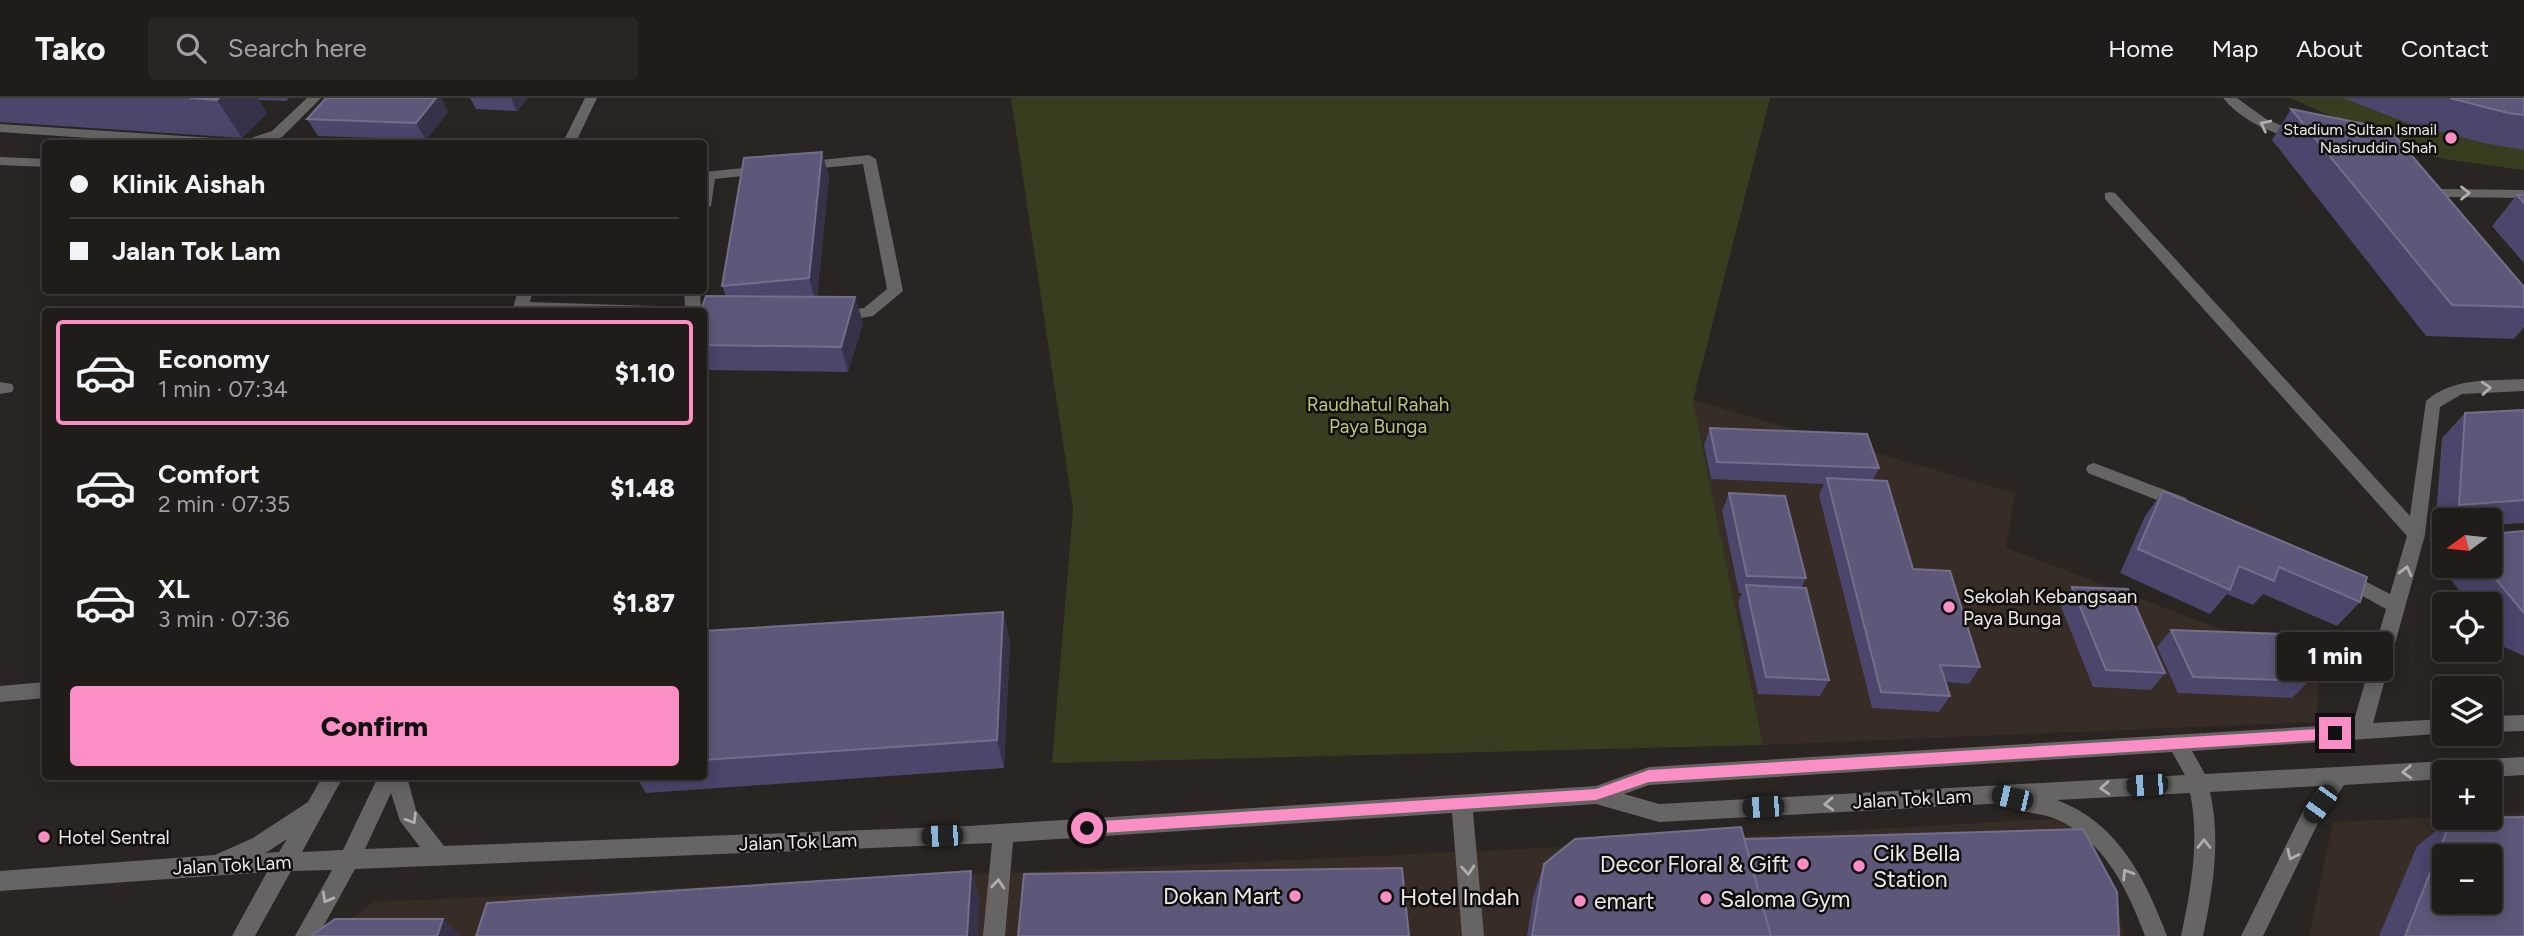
<!DOCTYPE html>
<html lang="en">
<head>
<meta charset="utf-8">
<style>
  body { margin:0; font-family:Figtree,sans-serif; background:#282523; color:#f1f3f6; height:100vh; display:flex; flex-direction:column; font-size:26px; white-space:nowrap }
  * { box-sizing:border-box; margin:0 }
  p { font-size:23px; color:#a2a1a2 }
  .icon { flex:none; width:38px; height:38px; fill:none; stroke:currentColor; stroke-width:2; stroke-linecap:round; stroke-linejoin:round }
  .map { position:relative; flex:1; overflow:hidden }
  .sheet { position:absolute; left:42px; top:210px; width:665px; height:472px; display:flex; flex-direction:column; background:#201c1a; border-radius:7px; box-shadow:0 4px 18px #0003,0 0 0 2px #3d3a39 }
  .sheet>* { flex:none }
  .hud { position:absolute; left:42px; top:42px; width:665px; height:154px; border-radius:7px; box-shadow:0 4px 18px #0003,0 0 0 2px #3d3a39; display:grid; align-content:center; height:154px; padding:0 28px; background:#201c1a }
  .needle { width:46px; rotate:255deg }
  .fabs { position:absolute; left:2432px; top:410px; display:grid; gap:14px }
  .fabs a { display:grid; place-items:center; width:70px; height:70px; border-radius:7px; background:#201c1a; box-shadow:0 4px 18px #0003,0 0 0 2px #3d3a39; font-size:35px }
  .end { position:absolute; width:32px; height:32px; margin:-16px; border:9px solid #fb8fc5; background:#111; box-shadow:0 0 0 4px #111 }
  .from { border-radius:50% }
  .bubble { position:absolute; height:49px; border-radius:7px; background:#201c1a; box-shadow:0 4px 18px #0003,0 0 0 2px #3d3a39; font-size:23px; font-weight:800; line-height:49px; text-align:center }
  .car { position:absolute; width:21px; height:42px; margin:-21px -10px; border-radius:9px; box-shadow:0 0 5px 2px #0007; background:linear-gradient(#222 24%,#8ab4d8 0 40%,#222 0 76%,#8ab4d8 0 86%,#222 0) }
  .hud b { display:flex; align-items:center; gap:24px; height:66px; font-size:26px }
  .hud b+b { border-top:2px solid #3d3a39 }
  .hud i { width:18px; height:18px; background:#f1f3f6 }
  ul { padding:12px 0 0; list-style:none }
  li { display:flex; align-items:center; gap:21px; height:105px; margin:0 14px 10px; padding:0 14px; border:4px solid transparent; border-radius:7px }
  li div { flex:1 }
  li b { display:block; font-size:26px }
  li em { font-style:normal; font-weight:800 }
  li.current { border-color:#fb8fc5 }
  li>.icon { width:63px; height:63px; stroke-width:1.5 }
  .button { display:flex; gap:14px; margin-top:auto; padding:14px 28px }
  .button a { flex:1; height:80px; border-radius:7px; background:#fb8fc5; color:#111; font-size:28px; font-weight:800; line-height:80px; text-align:center }
  header { display:flex; align-items:center; gap:42px; box-sizing:border-box; height:98px; padding:0 35px; background:#201c1a; border-bottom:2px solid #3d3a39 }
  header strong { font-size:33px }
  nav { display:flex; gap:38px; margin-inline-start:auto; font-size:24px }
  .search { width:490px; height:63px; background:#282523; display:flex; align-items:center; gap:18px; box-sizing:border-box; padding:0 24px; border-radius:7px; color:#a2a1a2; font-size:26px }
  .map>svg:first-child { display:block }
  .built { fill:#372c26; fill-rule:evenodd }
  .green { fill:#393d1f }
  .lines { fill:none; stroke-linecap:round; stroke-linejoin:round }
  .minor { fill:#676563; fill-rule:evenodd }
  .wall { fill:#4c456c }
  .shaded-wall { fill:#373149 }
  .building { fill:#5d5779; stroke:#746e8b; stroke-width:2; fill-rule:evenodd }
  .oneway { stroke:#b1aeac }
  .route { fill:#fb8fc5 }
  .poi-dot { fill:#fb8fc5; stroke:#110e0d; stroke-width:2.5 }
  .labels { text-anchor:middle; dominant-baseline:central; stroke-width:5; stroke-linejoin:round; paint-order:stroke }
  .far-poi-label { font-size:16px; fill:#ede9e7; stroke:#110e0d; text-anchor:end }
  .park-label { font-size:19px; fill:#bcc77a; stroke:#110e0d }
  .poi-label { font-size:19px; fill:#ede9e7; stroke:#110e0d; text-anchor:start }
  .street-label { font-size:19px; fill:#ede9e7; stroke:#110e0d }
  .near-poi-label { font-size:23px; fill:#ede9e7; stroke:#110e0d; text-anchor:start }
</style>
</head>
<body>
<header>
<strong>Tako</strong>
<div class="search"><svg class="icon" aria-label="search" viewBox="0 0 24 24"><circle cx="10" cy="10" r="6"/><path d="M15 15l6 6"/></svg>Search here</div>
<nav><a>Home</a><a>Map</a><a>About</a><a>Contact</a></nav>
</header>
<div class="map">
<svg width="2524" height="838" viewBox="0 0 2524 838">
  <rect width="100%" height="100%" fill="#2a2522"/>
  <path class="built" d="M1693,302L2015,395L2006,450L2319,568L2317,624L1763,647Z
    M2524,715V838H2309L2333,724ZM2445,758H2490V803H2445Z
    M2067,720L2117,804L2124,838H326L374,804L1503,752Z"/>
  <path class="green" d="M1011,0H1770L1693,302L1763,647L1052,665L1073,411Z
    M2291,0H2524V72L2444,61L2394,47Z"/>
  <g class="lines">
    <path class="minor" d="M307,0H321L282,39L261,46H176L0,34V26L245,42L272,33Z
      M585,0H597L575,46H562Z
      M2223,0H2237L2266,21L2306,38L2299,42C2270,35 2242,23 2223,0Z
      M869,57L876,61L903,193L873,218L836,224L831,223L828,219L831,215L864,210L887,191L863,66L801,72L794,68L801,64Z
      M0,59L46,61V69L0,67Z
      M763,68L768,69V75L715,81L711,108L704,112V74Z
      M2438,91L2524,92V100L2449,99L2455,108L2448,112L2443,111L2431,95Z
      M2110,94L2115,95L2410,418L2426,303C2453,279 2490,283 2524,281V293L2462,296L2440,309L2425,437L2373,625L2445,621V635H2451L2192,653L2205,676L2524,659V677L2490,679V674H2445V681L2344,687L2317,727L2263,838H2241L2303,713L2320,688L2210,694C2221,742 2213,791 2203,838H2181C2191,791 2200,742 2190,695L2057,702C2118,725 2145,780 2167,838H2145C2128,792 2104,742 2056,721C2041,714 2018,716 2006,705L1659,724L1596,706L1473,714L1484,838H1462L1452,715L1013,744L1005,838H983L992,745L355,771L318,838H295L332,772L291,773L255,838H232L267,774L0,793V773L215,757L253,740L308,704L322,679H343L302,754L343,752L378,679H407L416,712L444,748L969,728L1596,688L1649,669L2353,626L2386,511L2339,485L2336,480L2339,475L2345,473L2390,496L2407,438L2105,101V95ZM2172,654L2185,677L1659,706L1624,696L1649,687ZM391,695L400,723L420,749L365,751ZM287,741L279,754L264,755L267,754Z
      M518,192H533L530,204L685,209L684,192H700L701,214H512Z
      M0,284L12,286L14,290L12,294L0,296Z
      M2094,365L2186,400L2189,405L2180,411L2088,375L2086,371L2088,367Z
      M46,584V600L0,604V588Z
      M2524,617V633L2490,634V618Z"/>
  </g>
  <path class="wall" d="M0,0H289L286,3L259,2L267,15L242,40L0,24Z
    M326,0H441L448,14L426,42L318,38L307,21Z
    M470,0H528L517,13L476,11Z
    M2343,0H2524V52L2484,45L2410,26Z
    M2291,11L2524,189V229L2514,241L2426,238L2272,42Z
    M822,54L829,79L817,199H855L863,225L848,274L704,272V214L726,198L722,188Z
    M2517,97H2524V165L2492,128Z
    M2524,312V425L2490,427V422H2445V431H2435L2442,340L2465,315Z
    M1710,330L1879,370L1873,382L1913,471L1980,569L1969,586L1946,584L1950,598L1939,614L1872,610L1819,397L1824,386L1711,381L1704,347Z
    M2163,393L2360,504L2337,528L2263,496L2253,507L2227,496L2210,516L2120,475L2145,418Z
    M1729,395L1806,480L1802,489L1829,582L1820,598L1758,596L1738,504L1742,495H1739L1722,413Z
    M2524,433V558L2504,549L2490,531V506H2470L2436,463L2445,455V467H2490Z
    M2072,489L2165,575L2151,592L2093,589L2060,506Z
    M1003,514L1010,544L1004,670L646,695L636,679H704V533Z
    M2171,532L2309,583L2292,600L2178,595L2157,549Z
    M2452,720L2524,838H2379L2417,748Z
    M1744,741L2119,838H1527L1533,799L1544,766Z"/>
  <path class="shaded-wall" d="M219,0H258L267,15L242,40L217,2Z
    M436,0H441L448,14L426,42L416,25Z
    M511,0H528L517,13Z
    M822,54L829,79L816,205L809,180Z
    M855,199L863,225L848,274L841,249Z
    M1003,514L1010,544L1004,670L997,642Z
    M971,773L980,800L978,838H967Z
    M443,821L461,838H437Z"/>
  <path class="building" d="M190,0H219L217,2Z
    M326,0H436L416,25L307,21Z
    M2450,0H2524V17L2508,15Z
    M2291,11L2389,31L2524,189V209L2452,207Z
    M822,54L809,180L722,188L744,60Z
    M2517,97H2524V105Z
    M706,198L855,199L841,249L704,247V214H700Z
    M2524,312V402L2459,407L2465,315Z
    M1710,330L1867,336L1879,370L1717,364Z
    M1827,380L1887,383L1913,471L1950,473L1980,569L1940,567L1950,598L1881,594Z
    M2163,393L2367,479L2360,504L2279,469L2274,483L2239,468L2230,492L2138,451Z
    M1729,395L1785,398L1806,480L1747,478Z
    M2524,433V515L2484,467H2490V436Z
    M1746,487L1806,490L1829,582L1766,579Z
    M2072,489L2128,491L2165,575L2106,572Z
    M1003,514L997,642L704,662V533Z
    M2171,532L2284,536L2309,583L2193,579Z
    M2524,719V838H2405L2452,720ZM2445,758H2490V803H2445Z
    M1741,729L1771,838H1532L1544,766L1575,741Z
    M2083,731L2117,794L2119,838H1771L1744,741Z
    M1402,770L1409,838H1018L1024,776Z
    M971,773L967,838H476L487,805Z
    M335,821H443L437,838H311Z"/>
  <defs><path id="oneway-chevron" d="M-2-3.5L2.5 0L-2 3.5" fill="none" stroke-width="1.6" stroke-linecap="round" stroke-linejoin="round" transform="scale(1.75)"/></defs>
  <g class="oneway">
    <use href="#oneway-chevron" transform="translate(2265 27) rotate(-154)"/>
    <use href="#oneway-chevron" transform="translate(2465 95)"/>
    <use href="#oneway-chevron" transform="translate(2486 290) rotate(-4)"/>
    <use href="#oneway-chevron" transform="translate(2406 473) rotate(-76)"/>
    <use href="#oneway-chevron" transform="translate(2407 674) rotate(177)"/>
    <use href="#oneway-chevron" transform="translate(2105 690) rotate(176)"/>
    <use href="#oneway-chevron" transform="translate(1829 706) rotate(177)"/>
    <use href="#oneway-chevron" transform="translate(412 721) rotate(58)"/>
    <use href="#oneway-chevron" transform="translate(2204 746) rotate(-90)"/>
    <use href="#oneway-chevron" transform="translate(2292 757) rotate(115)"/>
    <use href="#oneway-chevron" transform="translate(1468 772) rotate(85)"/>
    <use href="#oneway-chevron" transform="translate(2127 776) rotate(-122)"/>
    <use href="#oneway-chevron" transform="translate(998 786) rotate(-85)"/>
    <use href="#oneway-chevron" transform="translate(327 800) rotate(119)"/>
  </g>
  <path class="route" d="M2335,630L2342,635L2335,641L1649,684L1596,702L1087,736L1080,730L1087,724L1596,691L1649,672Z"/>
  <g class="poi-dot">
    <circle cx="2451" cy="40" r="7"/>
    <circle cx="1949" cy="509" r="7"/>
    <circle cx="44" cy="739" r="7"/>
    <circle cx="1803" cy="766" r="7"/>
    <circle cx="1859" cy="768" r="7"/>
    <circle cx="1295" cy="798" r="7"/>
    <circle cx="1386" cy="799" r="7"/>
    <circle cx="1706" cy="801" r="7"/>
    <circle cx="1580" cy="803" r="7"/>
  </g>
  <g class="labels">
    <g class="far-poi-label">
      <text x="2437" y="31">Stadium Sultan Ismail<tspan x="2437" dy="18">Nasiruddin Shah</tspan></text>
    </g>
    <g class="park-label">
      <text x="1378" y="306">Raudhatul Rahah<tspan x="1378" dy="22">Paya Bunga</tspan></text>
    </g>
    <g class="poi-label">
      <text x="1963" y="498">Sekolah Kebangsaan<tspan x="1963" dy="22">Paya Bunga</tspan></text>
      <text x="58" y="739">Hotel Sentral</text>
    </g>
    <g class="street-label">
      <text transform="translate(1912 701) rotate(-3)">Jalan Tok Lam</text>
      <text transform="translate(798 744) rotate(-2)">Jalan Tok Lam</text>
      <text transform="translate(232 767) rotate(-3)">Jalan Tok Lam</text>
    </g>
    <g class="near-poi-label">
      <text x="1873" y="755">Cik Bella<tspan x="1873" dy="26">Station</tspan></text>
      <text x="1789" y="766" text-anchor="end">Decor Floral &amp; Gift</text>
      <text x="1281" y="798" text-anchor="end">Dokan Mart</text>
      <text x="1400" y="799">Hotel Indah</text>
      <text x="1720" y="801">Saloma Gym</text>
      <text x="1594" y="803">emart</text>
    </g>
  </g>
</svg>
<div class="fabs">
<a><svg class="needle" viewBox="-14 -14 28 28"><path d="M0-13l5 13h-10z" fill="#e53935"/><path d="M0 13l5-13h-10z" fill="#a2a1a2"/></svg></a>
<a><svg class="icon" aria-label="locate" viewBox="0 0 24 24"><circle cx="12" cy="12" r="6"/><path d="M12 2v4M12 18v4M2 12h4M18 12h4"/></svg></a>
<a><svg class="icon" aria-label="layers" viewBox="0 0 24 24"><path d="M12 4l9 5-9 5-9-5zM3 14l9 5 9-5"/></svg></a>
<a>+</a>
<a>−</a>
</div>
<i class="end from" style="left:1087px;top:730px"></i>
<i class="end" style="left:2335px;top:635px"></i>
<div class="bubble" style="left:2277px;top:534px;width:116px">1 min</div>
<i class="car" style="left:2147px;top:687px;rotate:266deg"></i>
<i class="car" style="left:2012px;top:700px;rotate:283deg"></i>
<i class="car" style="left:2320px;top:706px;rotate:216deg"></i>
<i class="car" style="left:1763px;top:709px;rotate:267deg"></i>
<i class="car" style="left:942px;top:738px;rotate:268deg"></i>
<div class="hud">
<b><i class="from"></i>Klinik Aishah</b>
<b><i></i>Jalan Tok Lam</b>
</div>
<section class="sheet">
<ul>
<li class="current"><svg class="icon" aria-label="car" viewBox="0 0 24 24"><path d="M5 17H2v-5l4-1 3-4h7l3 4 3 1v5h-3M9 17h6M6 11h13"/><circle cx="7" cy="17" r="2"/><circle cx="17" cy="17" r="2"/></svg><div><b>Economy</b><p>1 min · 07:34</p></div><em>$1.10</em></li>
<li><svg class="icon" aria-label="car" viewBox="0 0 24 24"><path d="M5 17H2v-5l4-1 3-4h7l3 4 3 1v5h-3M9 17h6M6 11h13"/><circle cx="7" cy="17" r="2"/><circle cx="17" cy="17" r="2"/></svg><div><b>Comfort</b><p>2 min · 07:35</p></div><em>$1.48</em></li>
<li><svg class="icon" aria-label="car" viewBox="0 0 24 24"><path d="M5 17H2v-5l4-1 3-4h7l3 4 3 1v5h-3M9 17h6M6 11h13"/><circle cx="7" cy="17" r="2"/><circle cx="17" cy="17" r="2"/></svg><div><b>XL</b><p>3 min · 07:36</p></div><em>$1.87</em></li>
</ul>
<div class="button"><a>Confirm</a></div>
</section>
</div>
</body>
</html>
